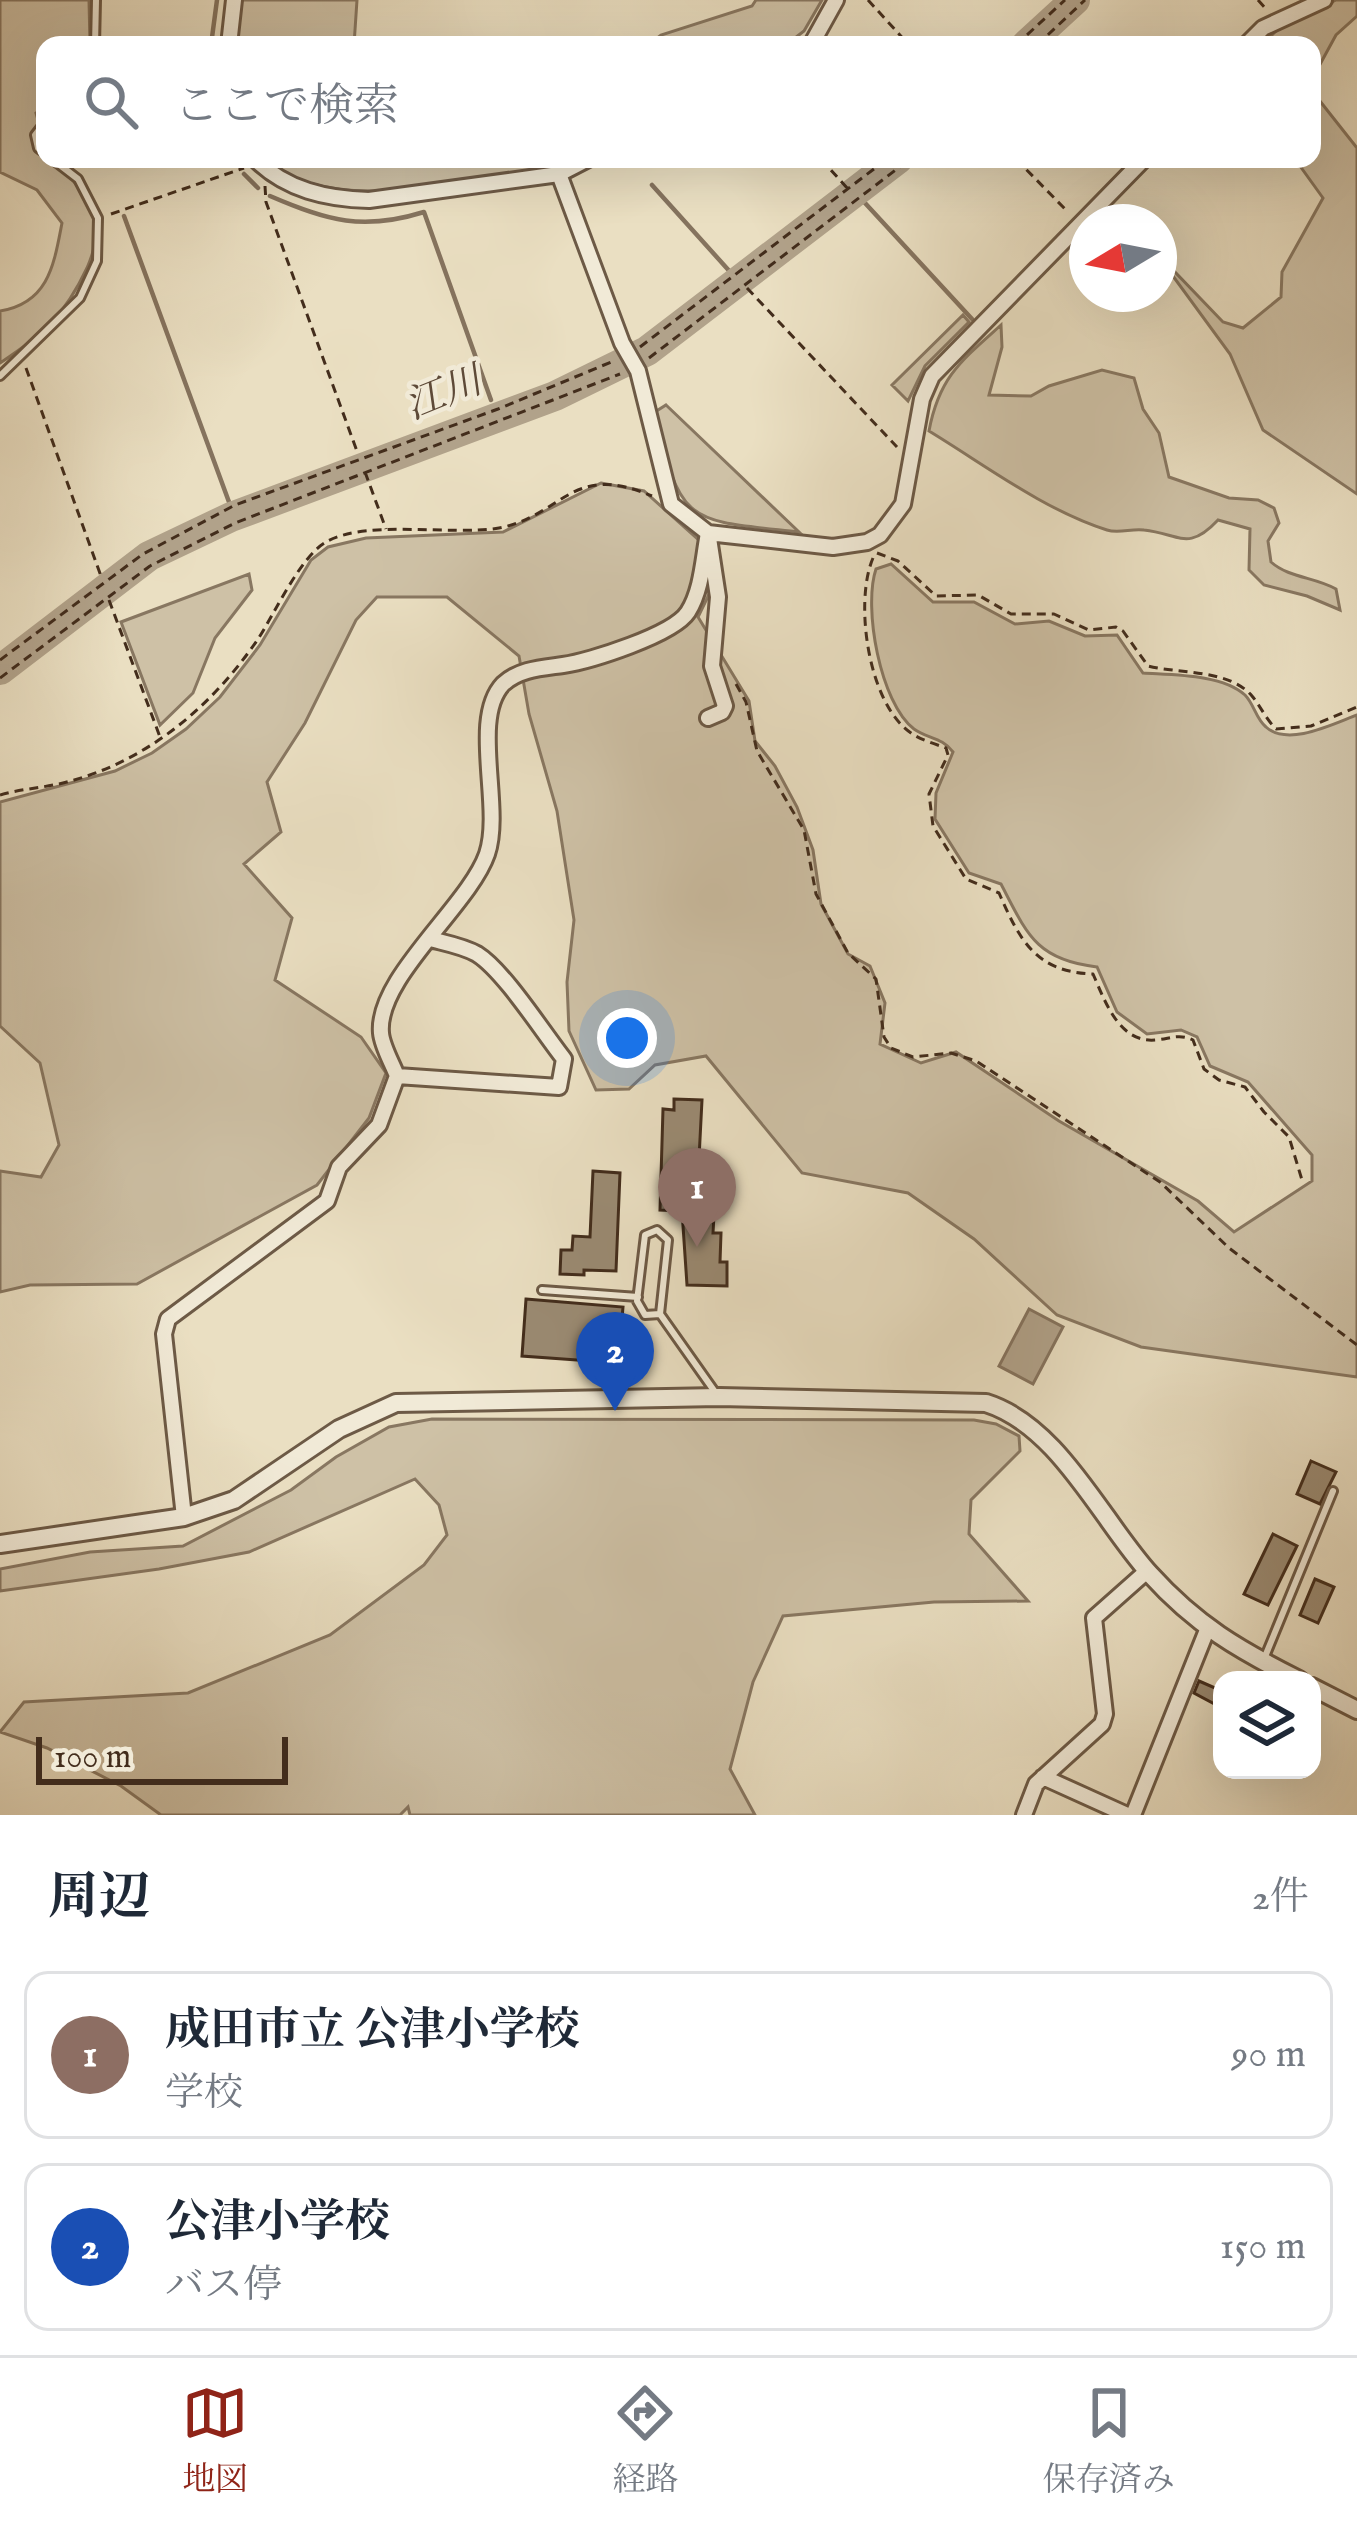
<!DOCTYPE html>
<html lang="ja">
<head>
<meta charset="utf-8">
<style>
  :root { --surface:#fff; --page:#f2f2f3; --text:#1f2937; --muted:#747a83; --line:#e0e1e3; --accent:#8f2418 }
  body { margin:0; font-family:"IM FELL English","Noto Serif JP",serif; background:var(--page); color:var(--text) }
  .controls { position:absolute; right:36px; bottom:36px; display:grid; overflow:hidden; border-radius:24px; box-shadow:0 12px 48px #0002 }
  .controls button { width:108px; height:108px; display:grid; place-items:center; padding:0; border:0; border-bottom:3px solid var(--line); background:var(--surface); color:var(--text); font:60px sans-serif }
  .compass { position:absolute; left:1069px; top:204px; width:108px; height:108px; border-radius:50%; background:var(--surface); box-shadow:0 12px 48px #0002; rotate:260deg }
  .scale { position:absolute; left:36px; bottom:30px; width:252px; box-sizing:border-box; padding-left:12px; border:6px solid #432d1c; border-top:0; font-size:33px; line-height:42px; white-space:nowrap; color:#432d1c; -webkit-text-stroke:9px #f1ead7; paint-order:stroke }
  .you { position:absolute; left:627px; top:1038px; width:42px; height:42px; margin:-30px; border:9px solid #fff; border-radius:50%; background:#1a73e8; box-shadow:0 0 0 18px #1a73e833 }
  .badge { display:grid; place-items:center; width:78px; height:78px; border-radius:50%; background:var(--accent); color:#fff; font-size:39px; font-weight:700 }
  .pin { position:absolute; translate:-50% -99px; filter:drop-shadow(0 3px 6px #0008) }
  .pin::after { content:''; position:absolute; top:63px; width:42px; height:36px; background:inherit; clip-path:polygon(0 0,100% 0,50% 100%) }
  .list { margin:0; padding:0; list-style:none }
  h2 { display:flex; justify-content:space-between; align-items:center; height:156px; margin:0; padding:0 48px; font-size:51px }
  h2 small { font-size:39px; font-weight:400; color:var(--muted) }
  .list li { display:grid; grid-template-columns:78px 1fr auto; gap:36px; align-items:center; box-sizing:border-box; height:168px; margin:0 24px 24px; padding:0 24px; border:3px solid var(--line); border-radius:24px }
  .list b { display:block; font-size:45px; white-space:nowrap }
  .list p { margin:0; font-size:39px; white-space:nowrap; color:var(--muted) }
  .list em { font-size:39px; font-style:normal; color:var(--muted) }
  .icon { flex:none; width:66px; height:66px; fill:none; stroke:currentColor; stroke-width:2; stroke-linecap:round; stroke-linejoin:round }
  .map { position:relative; flex:none; width:1357px; height:1815px; overflow:hidden }
  .search { position:absolute; background:var(--surface); box-shadow:0 12px 48px #0002; left:36px; right:36px; top:36px; height:132px; display:flex; align-items:center; gap:30px; box-sizing:border-box; padding:0 42px; border-radius:24px; color:var(--muted); font-size:45px }
  .sheet { height:540px; background:var(--surface) }
  nav { display:flex; justify-content:space-around; align-items:center; box-sizing:border-box; height:168px; border-top:3px solid var(--line); background:var(--surface); font-size:33px; color:var(--muted) }
  nav a { display:grid; justify-items:center; gap:6px }
  nav .on { color:var(--accent) }
  .map>svg:first-child { display:block }
</style>
</head>
<body>
<div class="map">
<svg width="1357" height="1815" viewBox="0 0 1357 1815">
  <rect width="100%" height="100%" fill="#eadfc2"/>
  <filter id="stains"><feTurbulence type="fractalNoise" baseFrequency=".00167" numOctaves="4"/><feColorMatrix values="0 0 0 0 .2 0 0 0 0 .09 0 0 0 0 .02 0 0 0 .5 -.17"/></filter>
  <radialGradient id="worn" r=".72"><stop offset=".6" stop-color="#630" stop-opacity="0"/><stop offset="1" stop-color="#630" stop-opacity=".3"/></radialGradient>
  <path fill="#cec1a6" stroke="#887761" stroke-width="3" d="M 0,0 L 89,0 L 90,45 L 45,45 L 45,106 L 36,113 L 45,144 L 45,159 L 55,159 C 71,177 89,198 95,222 C 99,237 93,254 87,268 C 65,315 43,335 0,363 L 0,311 C 49,303 54,264 62,223 L 37,190 L 0,172 Z
    M 241,0 L 357,0 L 354,45 L 236,45 Z
    M 756,0 L 822,0 L 804,31 L 786,45 L 648,45 L 661,35 L 752,6 Z
    M 1336,0 L 1357,0 L 1357,16 L 1336,35 L 1312,79 L 1312,45 L 1262,45 L 1279,28 Z
    M 1312,91 L 1357,148 L 1357,494 L 1263,430 L 1230,354 L 1167,268 L 1172,269 L 1223,322 L 1243,328 L 1281,297 L 1282,272 L 1323,198 L 1295,159 L 1312,159 Z
    M 266,159 L 564,159 L 548,167 C 468,178 331,219 266,159 Z
    M 963,315 L 969,322 L 925,366 L 908,401 L 892,385 Z
    M 1001,325 L 1002,347 L 989,395 L 1031,396 L 1049,386 L 1102,370 L 1134,378 L 1143,409 L 1159,433 L 1169,477 L 1229,498 L 1258,500 L 1274,508 L 1279,523 L 1268,541 L 1271,562 C 1289,578 1315,577 1336,589 L 1340,610 L 1307,596 L 1264,585 L 1249,570 L 1250,529 L 1218,520 C 1188,552 1180,534 1144,530 C 1132,528 1119,534 1107,530 C 1044,510 985,465 929,431 C 939,377 962,360 1001,325 Z
    M 666,405 L 799,532 C 689,520 680,527 655,412 Z
    M 601,483 L 644,491 L 711,551 L 716,580 L 698,617 L 749,701 L 755,741 L 775,766 L 797,807 L 813,850 L 821,904 L 848,954 L 870,966 L 885,1003 L 880,1044 L 921,1063 L 956,1052 L 1059,1121 L 1198,1201 L 1234,1232 L 1312,1181 L 1312,1155 L 1248,1082 L 1210,1066 L 1197,1037 L 1181,1030 L 1147,1034 L 1117,1012 L 1097,967 C 1036,960 1027,934 1001,884 L 969,873 L 935,819 L 936,793 L 953,752 C 942,737 928,739 914,729 C 880,703 863,607 876,569 L 891,564 L 933,602 L 974,602 L 1015,624 L 1049,621 L 1085,636 L 1117,635 L 1143,673 C 1172,675 1222,674 1245,695 C 1254,704 1256,719 1266,727 C 1288,747 1333,724 1357,715 L 1357,1377 L 1141,1347 L 1057,1315 L 974,1239 L 908,1193 L 802,1173 L 706,1056 L 655,1065 L 629,1089 L 596,1090 L 569,1031 L 567,982 L 574,920 L 557,811 L 529,714 L 519,656 L 447,597 L 377,597 L 356,620 L 305,723 L 267,782 L 281,832 L 244,864 L 292,918 L 275,980 L 361,1037 L 386,1073 L 369,1118 L 317,1185 L 137,1284 L 30,1285 L 0,1292 L 0,1171 L 41,1177 L 59,1145 L 40,1063 L 0,1026 L 0,802 L 115,771 L 152,753 L 186,729 L 220,697 L 260,645 L 311,560 L 328,547 L 366,538 L 503,532 Z
    M 249,574 L 252,590 L 215,638 L 193,693 L 160,725 L 121,622 Z
    M 432,1419 L 974,1420 L 996,1424 L 1019,1436 L 1020,1451 L 971,1500 L 969,1534 L 1028,1601 L 934,1602 L 783,1616 L 753,1682 L 730,1769 L 755,1815 L 410,1815 L 408,1807 L 400,1815 L 161,1815 L 121,1786 L 47,1748 L 0,1732 L 24,1702 L 188,1693 L 330,1635 L 424,1565 L 447,1535 L 439,1505 L 415,1479 L 249,1552 L 159,1569 L 0,1591 L 0,1569 L 90,1552 L 183,1546 L 291,1490 L 336,1457 L 389,1427 Z"/>
  <path fill="#b1a28a" stroke="#85735e" stroke-width="3" d="M 1029,1309 L 1063,1327 L 1033,1384 L 999,1366 Z"/>
  <g fill="none" stroke-linecap="round" stroke-linejoin="round">
    <path stroke="#85735e" stroke-width="4.5" d="M 211,45 L 217,0
      M 233,159 L 236,165
      M 244,174 L 258,188
      M 652,185 L 732,274
      M 857,194 L 859,196
      M 270,196 C 328,221 363,231 424,212 L 491,400
      M 865,203 L 972,319
      M 124,216 L 229,502
      M 737,281 L 739,282
      M 496,414 L 497,417
      M 233,513 L 234,516"/>
    <path stroke="#b1a28a" stroke-width="30" d="M 1026,45 L 1075,0
      M 0,670 L 149,556 L 231,517 L 555,396 L 647,351 L 898,159"/>
  </g>
  <path fill="#9a8a72" stroke="#432d1c" stroke-width="3" d="M 674,1099 L 702,1100 L 698,1178 L 716,1179 L 713,1233 L 721,1233 L 720,1262 L 727,1262 L 727,1286 L 687,1285 L 682,1211 L 660,1210 L 663,1109 L 674,1110 Z
    M 593,1171 L 620,1173 L 616,1271 L 584,1270 L 584,1275 L 560,1274 L 561,1250 L 572,1250 L 573,1236 L 590,1237 Z
    M 526,1299 L 623,1307 L 618,1363 L 522,1356 Z
    M 1311,1461 L 1336,1472 L 1320,1504 L 1297,1494 Z
    M 1273,1534 L 1297,1546 L 1268,1605 L 1244,1594 Z
    M 1315,1579 L 1334,1587 L 1318,1623 L 1300,1615 Z
    M 1199,1681 L 1222,1691 L 1222,1708 L 1194,1693 Z"/>
  <g fill="none" stroke-linecap="round" stroke-linejoin="round">
    <defs>
      <path id="service" d="M 95,45 L 96,0
        M 45,122 L 35,135 L 38,148 L 45,153
        M 0,376 L 80,298 L 97,261 L 98,218 L 78,179 L 52,159
        M 542,1290 L 638,1297
        M 660,1314 L 645,1315 L 637,1301 L 645,1235 L 657,1230 L 668,1240 L 660,1314 L 715,1392
        M 1264,1659 L 1333,1491"/>
      <path id="minor" d="M 229,45 L 234,0
        M 811,45 L 836,0
        M 1246,45 L 1263,28 L 1324,0
        M 255,159 C 286,190 327,199 369,200 L 559,174 L 588,159
        M 559,174 L 622,343 L 638,371 L 671,504 L 708,533 L 833,547 L 867,542 L 880,535 L 903,504 L 922,399 L 932,376 L 1144,159
        M 708,718 L 722,712 L 725,706 L 712,666 L 718,597 L 709,538
        M 397,1076 L 559,1087 L 564,1059 C 542,1031 504,971 477,954 C 463,946 445,943 430,939
        M 184,1517 L 164,1334 L 168,1319 L 327,1201 L 339,1167 L 379,1125 L 397,1076 C 392,1063 382,1046 381,1033 C 376,978 469,906 487,854 C 503,807 470,719 503,684 C 519,669 542,668 563,665 C 590,661 673,635 688,612 C 702,590 703,559 708,533
        M 1043,1777 L 1127,1815
        M 1024,1815 L 1036,1784 L 1102,1724 L 1105,1714 L 1094,1618 L 1147,1571
        M 1133,1815 L 1207,1630"/>
      <path id="tertiary" d="M 0,1544 L 184,1517 L 234,1500 L 339,1429 L 396,1403 L 719,1397 L 986,1403 C 1059,1426 1101,1520 1150,1574 C 1196,1625 1239,1650 1299,1680
        M 1312,1687 L 1357,1710"/>
    </defs>
    <use href="#service" stroke="#6d5a46" stroke-width="12"/>
    <use href="#minor" stroke="#6d5a46" stroke-width="20"/>
    <use href="#tertiary" stroke="#6d5a46" stroke-width="22"/>
    <path stroke="#432d1c" stroke-width="3" stroke-dasharray="9 6" stroke-linecap="butt" d="M 868,0 L 909,45
      M 1258,0 L 1267,10
      M 1016,45 L 1065,0
      M 1037,45 L 1085,0
      M 821,159 L 848,189
      M 1016,159 L 1068,212
      M 265,186 L 266,202 L 358,454
      M 111,214 L 244,168
      M 747,288 L 897,447
      M 640,347 L 887,159
      M 649,358 L 910,159
      M 26,368 L 102,579
      M 365,472 L 386,529
      M 877,553 L 898,561 L 936,596 L 978,595 L 1011,614 L 1054,614 L 1089,630 L 1116,627 L 1123,631 L 1148,666 C 1179,674 1229,669 1252,696 C 1261,707 1266,719 1276,729 L 1311,726 L 1357,707
      M 873,558 C 854,602 868,704 911,733 C 921,740 935,744 946,748 L 948,755 L 929,794 L 933,826 L 966,879 L 999,893 C 1020,941 1036,972 1093,974 C 1105,1001 1119,1043 1155,1040 C 1170,1039 1179,1033 1193,1040 L 1204,1069 L 1219,1080 L 1245,1087 L 1264,1112 L 1289,1137 L 1302,1180
      M 109,600 L 160,737
      M 0,660 L 143,554 L 235,505 L 498,409 L 616,360
      M 0,678 L 150,566 L 235,523 L 620,374
      M 736,684 L 746,702 L 757,751 L 804,830 L 816,894 L 848,953 L 876,979 L 884,1037 L 891,1048 L 913,1057 L 951,1053 L 976,1061 L 1160,1182 L 1229,1248 L 1357,1345
      M 0,795 C 20,789 42,788 63,783 C 145,763 211,708 258,639 C 275,613 300,557 326,542 C 366,519 452,536 499,528 C 563,516 571,461 652,496"/>
    <use href="#service" stroke="#f1ead7" stroke-width="6"/>
    <use href="#minor" stroke="#f1ead7" stroke-width="14"/>
    <use href="#tertiary" stroke="#f1ead7" stroke-width="16"/>
  </g>
  <g text-anchor="middle" dominant-baseline="central" stroke-width="9" stroke-linejoin="round" paint-order="stroke">
    <g font-size="39" font-style="italic" fill="#5e4a38" stroke="#f1ead7">
      <text transform="translate(444 395) rotate(-22)">江川</text>
    </g>
  </g>
  <rect width="100%" height="100%" filter="url(#stains)"/>
  <rect width="100%" height="100%" fill="url(#worn)"/>
</svg>
<div class="controls">
<button><svg class="icon" aria-label="layers" viewBox="0 0 24 24"><path d="M12 4l9 5-9 5-9-5zM3 14l9 5 9-5"/></svg></button>
</div>
<svg class="compass" viewBox="-18 -18 36 36"><path d="M0-13l5 13h-10z" fill="#e53935"/><path d="M0 13l5-13h-10z" fill="#747a83"/></svg>
<div class="scale">100 m</div>
<div class="you"></div>
<div class="pin badge" style="left:697px;top:1247px;background:#8d6e63">1</div>
<div class="pin badge" style="left:615px;top:1411px;background:#1a4fb4">2</div>
<div class="search"><svg class="icon" aria-label="search" viewBox="0 0 24 24"><circle cx="10" cy="10" r="6"/><path d="M15 15l6 6"/></svg>ここで検索</div>
</div>
<section class="sheet">
<h2>周辺<small>2件</small></h2>
<ul class="list">
<li><span class="badge" style="background:#8d6e63">1</span><div><b>成田市立 公津小学校</b><p>学校</p></div><em>90 m</em></li>
<li><span class="badge" style="background:#1a4fb4">2</span><div><b>公津小学校</b><p>バス停</p></div><em>150 m</em></li>
</ul>
</section>
<nav>
<a class="on"><svg class="icon" aria-label="map" viewBox="0 0 24 24"><path d="M3 6l6-2 6 2 6-2v14l-6 2-6-2-6 2zM9 4v14M15 6v14"/></svg>地図</a>
<a><svg class="icon" aria-label="directions" viewBox="0 0 24 24"><path d="M12 3l9 9-9 9-9-9zM9 14v-3h6M13 9l2 2-2 2"/></svg>経路</a>
<a><svg class="icon" aria-label="saved" viewBox="0 0 24 24"><path d="M7 4h10v16l-5-4-5 4z"/></svg>保存済み</a>
</nav>
</body>
</html>
